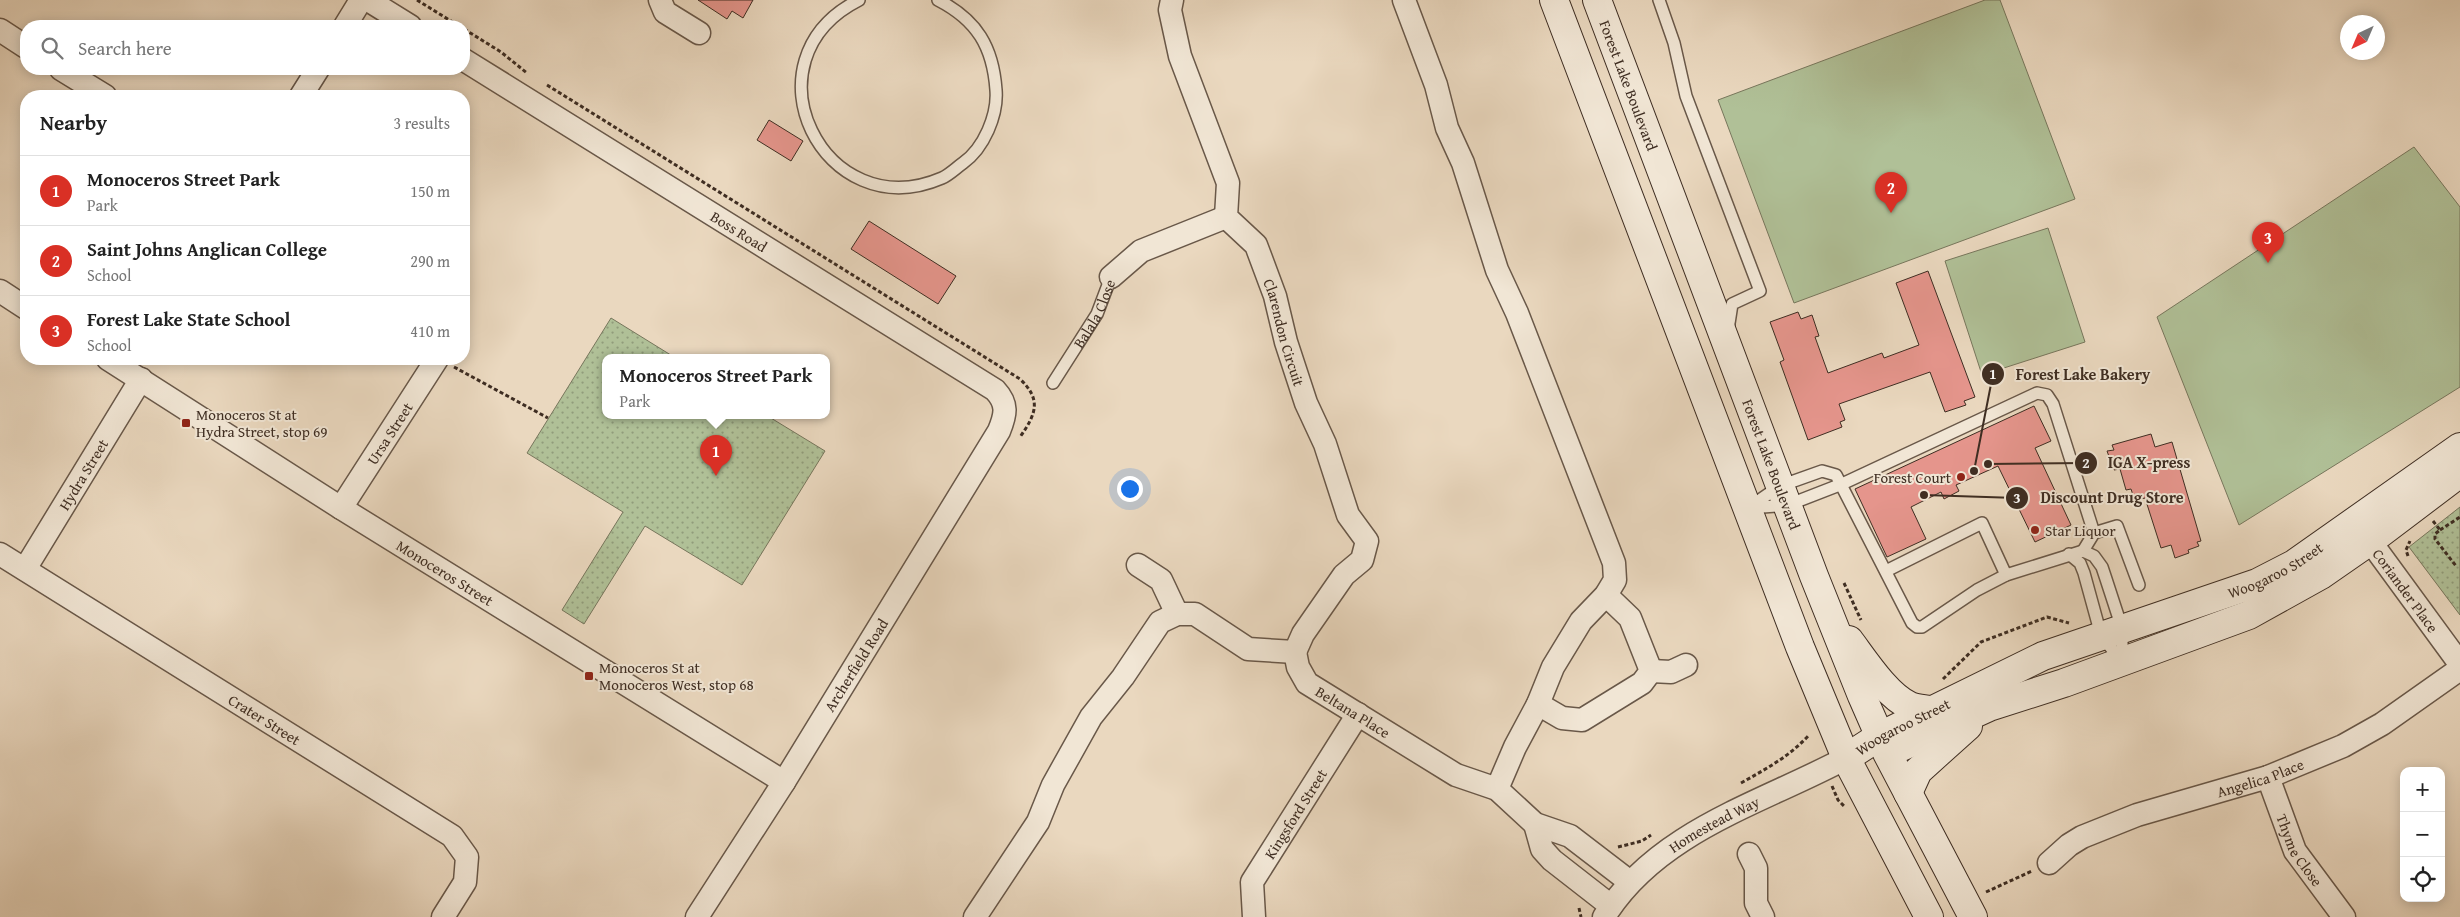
<!DOCTYPE html>
<html lang="en">
<head>
<meta charset="utf-8">
<style>
  :root { --surface:#fff; --page:#f6f6f6; --text:#222; --muted:#767676; --line:#e0e0e0; --accent:#d93025 }
  body { margin:0; font-family:"Gentium Book Plus",serif; background:var(--page); color:var(--text) }
  .controls { position:absolute; right:15px; bottom:15px; display:grid; overflow:hidden; border-radius:10px; box-shadow:0 2px 12px #0003 }
  .controls button { width:45px; height:45px; display:grid; place-items:center; padding:0; border:0; border-bottom:1px solid var(--line); background:var(--surface); color:var(--text); font:25px sans-serif }
  .compass { position:absolute; left:2340px; top:15px; width:45px; height:45px; border-radius:50%; background:var(--surface); box-shadow:0 2px 12px #0003; rotate:224deg }
  .you { position:absolute; left:1129px; top:488px; width:18px; height:18px; margin:-12px; border:4px solid #fff; border-radius:50%; background:#1a73e8; box-shadow:0 0 0 8px #1a73e833 }
  .badge { display:grid; place-items:center; width:32px; height:32px; border-radius:50%; background:var(--accent); color:#fff; font-size:16px; font-weight:700 }
  .pin { position:absolute; translate:-50% -41px; filter:drop-shadow(0 1px 2px #0008) }
  .pin::after { content:''; position:absolute; top:26px; width:18px; height:15px; background:inherit; clip-path:polygon(0 0,100% 0,50% 100%) }
  .popup { position:absolute; left:602px; top:354px; width:228px; height:65px; box-sizing:border-box; display:grid; place-content:center; border-radius:10px; background:var(--surface); filter:drop-shadow(0 1px 4px #0005); font-size:16px; white-space:nowrap; color:var(--muted) }
  .popup b { font-size:19px; color:var(--text) }
  .popup::after { content:''; position:absolute; left:50%; top:100%; margin-left:-10px; border:10px solid transparent; border-top-color:var(--surface) }
  .list { margin:0; padding:0; list-style:none }
  h2 { display:flex; justify-content:space-between; align-items:center; height:65px; margin:0; padding:0 20px; font-size:21px }
  h2 small { font-size:16px; font-weight:400; color:var(--muted) }
  .list li { display:grid; grid-template-columns:32px 1fr auto; gap:15px; align-items:center; box-sizing:border-box; height:70px; padding:0 20px; border-top:1px solid var(--line) }
  .list b { display:block; font-size:19px; white-space:nowrap }
  .list p { margin:0; font-size:16px; white-space:nowrap; color:var(--muted) }
  .list em { font-size:16px; font-style:normal; color:var(--muted) }
  .icon { flex:none; width:28px; height:28px; fill:none; stroke:currentColor; stroke-width:2; stroke-linecap:round; stroke-linejoin:round }
  .map { position:relative; flex:none; width:2460px; height:917px; overflow:hidden }
  .search { position:absolute; background:var(--surface); box-shadow:0 2px 12px #0003; left:20px; top:20px; width:450px; height:55px; display:flex; align-items:center; gap:12px; box-sizing:border-box; padding:0 18px; border-radius:20px; color:var(--muted); font-size:19px }
  .panel { position:absolute; background:var(--surface); box-shadow:0 2px 12px #0003; left:20px; top:90px; width:450px; height:275px; border-radius:20px }
  .map>svg:first-child { display:block }
</style>
</head>
<body>
<div class="map">
<svg width="2460" height="917" viewBox="0 0 2460 917">
  <defs>
    <pattern id="park-dots" width="8" height="8" patternUnits="userSpaceOnUse" patternTransform="scale(1.25)"><rect width="8" height="8" fill="#b0c097"/><path d="M2 2h.1M6 6h.1" fill="none" stroke="#919c7b" stroke-width="1.8" stroke-linecap="round"/></pattern>
  </defs>
  <rect width="100%" height="100%" fill="#ead8bf"/>
  <filter id="stains"><feTurbulence type="fractalNoise" baseFrequency=".004" numOctaves="4"/><feColorMatrix values="0 0 0 0 .2 0 0 0 0 .09 0 0 0 0 .02 0 0 0 .5 -.17"/></filter>
  <radialGradient id="worn" r=".72"><stop offset=".6" stop-color="#630" stop-opacity="0"/><stop offset="1" stop-color="#630" stop-opacity=".3"/></radialGradient>
  <path fill="#b0c097" stroke="#77765c" d="M 1985,0 L 2000,0 L 2075,199 L 1794,303 L 1718,100 Z
    M 2414,147 L 2460,207 L 2460,387 L 2239,525 L 2157,317 Z
    M 2048,228 L 2085,342 L 1982,375 L 1945,261 Z"/>
  <path fill="url(#park-dots)" stroke="#77765c" d="M 611,318 L 674,357 L 606,357 L 606,415 L 766,415 L 825,451 L 742,585 L 645,526 L 584,624 L 562,610 L 623,512 L 527,453 Z
    M 2460,507 L 2460,615 L 2409,547 Z"/>
  <path fill="#e5958c" stroke="#3e2d22" d="M 698,0 L 753,0 L 743,18 L 732,11 L 727,19 Z
    M 769,120 L 803,141 L 791,161 L 757,140 Z
    M 869,221 L 956,276 L 938,304 L 851,249 Z
    M 1928,271 L 1975,397 L 1964,401 L 1966,405 L 1945,412 L 1930,372 L 1839,404 L 1845,420 L 1840,422 L 1842,427 L 1808,440 L 1780,362 L 1784,360 L 1770,322 L 1798,312 L 1801,319 L 1812,315 L 1819,336 L 1815,337 L 1828,373 L 1882,353 L 1884,358 L 1919,345 L 1896,283 Z
    M 2034,406 L 2051,441 L 2035,448 L 2071,525 L 2035,542 L 1998,466 L 1956,485 L 1959,491 L 1944,499 L 1941,492 L 1911,507 L 1926,539 L 1887,557 L 1855,489 Z
    M 2151,434 L 2155,447 L 2172,442 L 2201,541 L 2197,542 L 2199,546 L 2188,550 L 2189,553 L 2175,558 L 2171,545 L 2161,548 L 2145,498 L 2140,499 L 2138,494 L 2133,495 L 2131,489 L 2126,490 L 2120,469 L 2114,470 L 2107,451 L 2114,450 L 2112,445 Z"/>
  <g fill="none" stroke-linecap="round" stroke-linejoin="round">
    <defs>
      <g id="service">
        <path d="M 859,0 C 740,60 824,229 942,178 C 949,175 956,168 963,163 C 984,148 998,115 996,90 C 993,47 977,20 938,0"/>
        <path d="M 1659,0 L 1674,43 L 1686,96 L 1760,291 L 1732,304 L 1728,330"/>
        <path id="s1" d="M 1053,383 L 1097,314 L 1111,277"/>
        <path d="M 1748,508 L 1780,486 L 1822,471 L 1836,475 L 1912,623 L 1917,627 L 1922,627 L 1977,590 L 2006,575 L 2083,551 L 2094,556 L 2102,567 L 2106,579 L 2122,628 L 2122,660"/>
        <path d="M 1749,508 L 1788,505 L 1842,484 L 2037,393 L 2047,395 L 2053,404 L 2094,533"/>
        <path d="M 2083,551 L 2094,533 L 2117,526 L 2139,585"/>
        <path d="M 2069,554 L 2080,563 L 2084,573 L 2101,635 L 2122,662"/>
        <path d="M 1886,571 L 1982,523 L 2006,575"/>
      </g>
      <g id="minor">
        <path d="M 368,0 L 410,26"/>
        <path d="M 660,0 L 665,12 L 699,33"/>
        <path id="s2" d="M 1172,0 L 1170,10 L 1180,56 L 1228,183 L 1226,217 L 1256,245 L 1275,296 L 1286,342 L 1306,403 L 1325,444 L 1348,515 L 1367,541 L 1362,560 L 1344,575 L 1303,634 L 1295,652"/>
        <path d="M 1404,0 L 1436,85 L 1447,128 L 1463,163 L 1497,270 L 1517,313 L 1614,563 L 1615,580 L 1606,595 L 1581,621 L 1553,667 L 1538,704 L 1515,747 L 1497,789"/>
        <path d="M 345,26 L 361,0"/>
        <path d="M 0,30 L 26,47"/>
        <path id="s3" d="M 464,60 L 995,390 C 1008,404 1006,414 999,431 L 784,782 L 697,917"/>
        <path d="M 61,69 L 105,96"/>
        <path d="M 301,96 L 318,69"/>
        <path d="M 1111,277 L 1141,251 L 1226,217"/>
        <path d="M 0,291 L 26,308"/>
        <path id="s4" d="M 108,359 L 341,508 L 784,782"/>
        <path id="s5" d="M 341,508 L 437,359"/>
        <path id="s6" d="M 2370,541 L 2460,664"/>
        <path id="s7" d="M 0,554 L 452,836 L 467,857 L 465,882 L 443,917"/>
        <path d="M 1138,565 L 1161,580 L 1177,614"/>
        <path id="s8" d="M 25,569 L 141,379"/>
        <path id="s9" d="M 1295,652 L 1298,667 L 1307,683 L 1456,775 L 1497,789 L 1535,824 L 1570,836 L 1630,882"/>
        <path d="M 1651,671 L 1671,672 L 1686,665"/>
        <path d="M 1538,704 L 1562,718 L 1582,720 L 1642,683 L 1651,671 L 1630,618 L 1606,595"/>
        <path id="s10" d="M 2268,777 L 2295,851 L 2344,917"/>
        <path d="M 1535,824 L 1542,849 L 1552,860 L 1611,906"/>
        <path d="M 1749,854 L 1756,868 L 1756,903 L 1763,917"/>
        <path id="s11" d="M 2049,863 L 2069,845 L 2082,837 L 2137,815 L 2268,777 L 2343,746 L 2382,724 L 2460,669"/>
        <path d="M 975,917 L 1038,822 L 1053,785 L 1091,717 L 1123,677 L 1160,622 L 1177,614 L 1195,614 L 1248,649 L 1295,652"/>
        <path id="s12" d="M 1254,917 L 1252,882 L 1358,714"/>
        <path id="s13" d="M 1604,917 C 1657,831 1762,803 1846,758"/>
      </g>
      <g id="secondary">
        <path d="M 1554,0 L 1800,647 L 1846,758 L 1929,917"/>
        <path id="s14" d="M 1597,0 L 1814,576 L 1862,696 L 1887,753 L 1973,917"/>
        <path d="M 1849,640 C 1864,660 1887,696 1910,706 C 1917,709 1926,709 1933,711"/>
        <path d="M 1899,748 L 1989,707 L 2064,683 L 2249,615 L 2321,575 L 2370,541 L 2460,473"/>
        <path id="s15" d="M 1846,758 L 1880,736 L 2043,656 L 2257,583 L 2294,564 L 2460,447"/>
        <path d="M 1908,793 L 1918,771 L 1968,726"/>
      </g>
    </defs>
    <use href="#service" stroke="#695849" stroke-width="14"/>
    <use href="#minor" stroke="#695849" stroke-width="25"/>
    <use href="#secondary" stroke="#3e2d22" stroke-width="30"/>
    <path stroke="#3e2d22" stroke-width="3" stroke-dasharray="4 2.5" stroke-linecap="butt" d="M 417,0 L 459,26
      M 464,29 L 501,52 L 527,73
      M 547,85 L 1020,379 C 1042,400 1036,414 1020,437
      M 454,367 L 548,418
      M 2433,521 L 2440,530 L 2435,534 L 2435,539 L 2456,566
      M 2440,530 L 2460,517
      M 2408,556 L 2406,550 L 2410,541
      M 1844,583 L 1861,620
      M 1943,679 L 1981,642 L 2047,617 L 2069,623
      M 1741,783 C 1766,769 1790,756 1809,735
      M 1832,786 L 1838,800 L 1844,806
      M 1618,847 L 1642,841 L 1651,835
      M 1986,892 L 2032,871
      M 1579,908 L 1581,917"/>
    <use href="#service" stroke="#f1e6d5" stroke-width="11"/>
    <use href="#minor" stroke="#f1e6d5" stroke-width="22"/>
    <use href="#secondary" stroke="#f1e6d5" stroke-width="28"/>
  </g>
  <g fill="#8f2418" stroke="#f1e6d5" stroke-width="2">
    <rect x="181" y="418" width="10" height="10" rx="2.5"/>
    <circle cx="1961" cy="477" r="5"/>
    <circle cx="2035" cy="530" r="5"/>
    <rect x="584" y="671" width="10" height="10" rx="2.5"/>
  </g>
  <g text-anchor="middle" dominant-baseline="central" stroke-width="4" stroke-linejoin="round" paint-order="stroke">
    <g font-size="15" fill="#3e2d22" stroke="#f1e6d5">
      <text stroke="none"><textPath href="#s14" startOffset="91">Forest Lake Boulevard</textPath></text>
      <text stroke="none"><textPath href="#s3" startOffset="324">Boss Road</textPath></text>
      <text stroke="none"><textPath href="#s1" startOffset="81">Balala Close</textPath></text>
      <text stroke="none"><textPath href="#s2" startOffset="360">Clarendon Circuit</textPath></text>
      <text stroke="none"><textPath href="#s5" startOffset="89">Ursa Street</textPath></text>
      <text stroke="none"><textPath href="#s14" startOffset="496">Forest Lake Boulevard</textPath></text>
      <text stroke="none"><textPath href="#s8" startOffset="111">Hydra Street</textPath></text>
      <text stroke="none"><textPath href="#s15" startOffset="470">Woogaroo Street</textPath></text>
      <text stroke="none"><textPath href="#s4" startOffset="399">Monoceros Street</textPath></text>
      <text stroke="none"><textPath href="#s6" startOffset="61">Coriander Place</textPath></text>
      <text transform="translate(856 665) rotate(-58)">Archerfield Road</text>
      <text stroke="none"><textPath href="#s9" startOffset="88">Beltana Place</textPath></text>
      <text stroke="none"><textPath href="#s7" startOffset="312">Crater Street</textPath></text>
      <text stroke="none"><textPath href="#s15" startOffset="65">Woogaroo Street</textPath></text>
      <text stroke="none"><textPath href="#s11" startOffset="230">Angelica Place</textPath></text>
      <text stroke="none"><textPath href="#s12" startOffset="116">Kingsford Street</textPath></text>
      <text stroke="none"><textPath href="#s13" startOffset="146">Homestead Way</textPath></text>
      <text stroke="none"><textPath href="#s10" startOffset="80">Thyme Close</textPath></text>
    </g>
    <g font-size="15" fill="#3e2d22" stroke="#f1e6d5" text-anchor="start">
      <text x="196" y="414">Monoceros St at<tspan x="196" dy="17">Hydra Street, stop 69</tspan></text>
      <text x="1951" y="477" text-anchor="end">Forest Court</text>
      <text x="2045" y="530">Star Liquor</text>
      <text x="599" y="667">Monoceros St at<tspan x="599" dy="17">Monoceros West, stop 68</tspan></text>
    </g>
  </g>
  <path fill="none" stroke="#3e2d22" stroke-width="2" d="M1974 471L1993 374M1988 464L2086 463M1924 495L2017 498"/>
  <g fill="#3e2d22" stroke="#f1e6d5" stroke-width="2">
    <circle cx="1974" cy="471" r="5"/>
    <circle cx="1988" cy="464" r="5"/>
    <circle cx="1924" cy="495" r="5"/>
    <circle cx="1993" cy="374" r="12"/>
    <circle cx="2086" cy="463" r="12"/>
    <circle cx="2017" cy="498" r="12"/>
  </g>
  <g font-size="15" text-anchor="middle" font-weight="bold" fill="#fff">
    <text x="1993" y="379">1</text>
    <text x="2086" y="468">2</text>
    <text x="2017" y="503">3</text>
  </g>
  <g font-size="16" text-anchor="middle" font-weight="bold" fill="#3e2d22" stroke="#f1e6d5" stroke-width="4" stroke-linejoin="round" paint-order="stroke">
    <text x="2083" y="380">Forest Lake Bakery</text>
    <text x="2149" y="468">IGA X-press</text>
    <text x="2112" y="503">Discount Drug Store</text>
  </g>
  <rect width="100%" height="100%" filter="url(#stains)"/>
  <rect width="100%" height="100%" fill="url(#worn)"/>
</svg>
<div class="controls">
<button>+</button>
<button>−</button>
<button><svg class="icon" aria-label="locate" viewBox="0 0 24 24"><circle cx="12" cy="12" r="6"/><path d="M12 2v4M12 18v4M2 12h4M18 12h4"/></svg></button>
</div>
<svg class="compass" viewBox="-18 -18 36 36"><path d="M0-13l5 13h-10z" fill="#e53935"/><path d="M0 13l5-13h-10z" fill="#767676"/></svg>
<div class="you"></div>
<div class="pin badge" style="left:716px;top:476px">1</div>
<div class="popup"><b>Monoceros Street Park</b>Park</div>
<div class="pin badge" style="left:1891px;top:213px">2</div>
<div class="pin badge" style="left:2268px;top:263px">3</div>
<div class="search"><svg class="icon" aria-label="search" viewBox="0 0 24 24"><circle cx="10" cy="10" r="6"/><path d="M15 15l6 6"/></svg>Search here</div>
<section class="panel">
<h2>Nearby<small>3 results</small></h2>
<ul class="list">
<li><span class="badge">1</span><div><b>Monoceros Street Park</b><p>Park</p></div><em>150 m</em></li>
<li><span class="badge">2</span><div><b>Saint Johns Anglican College</b><p>School</p></div><em>290 m</em></li>
<li><span class="badge">3</span><div><b>Forest Lake State School</b><p>School</p></div><em>410 m</em></li>
</ul>
</section>
</div>
</body>
</html>
